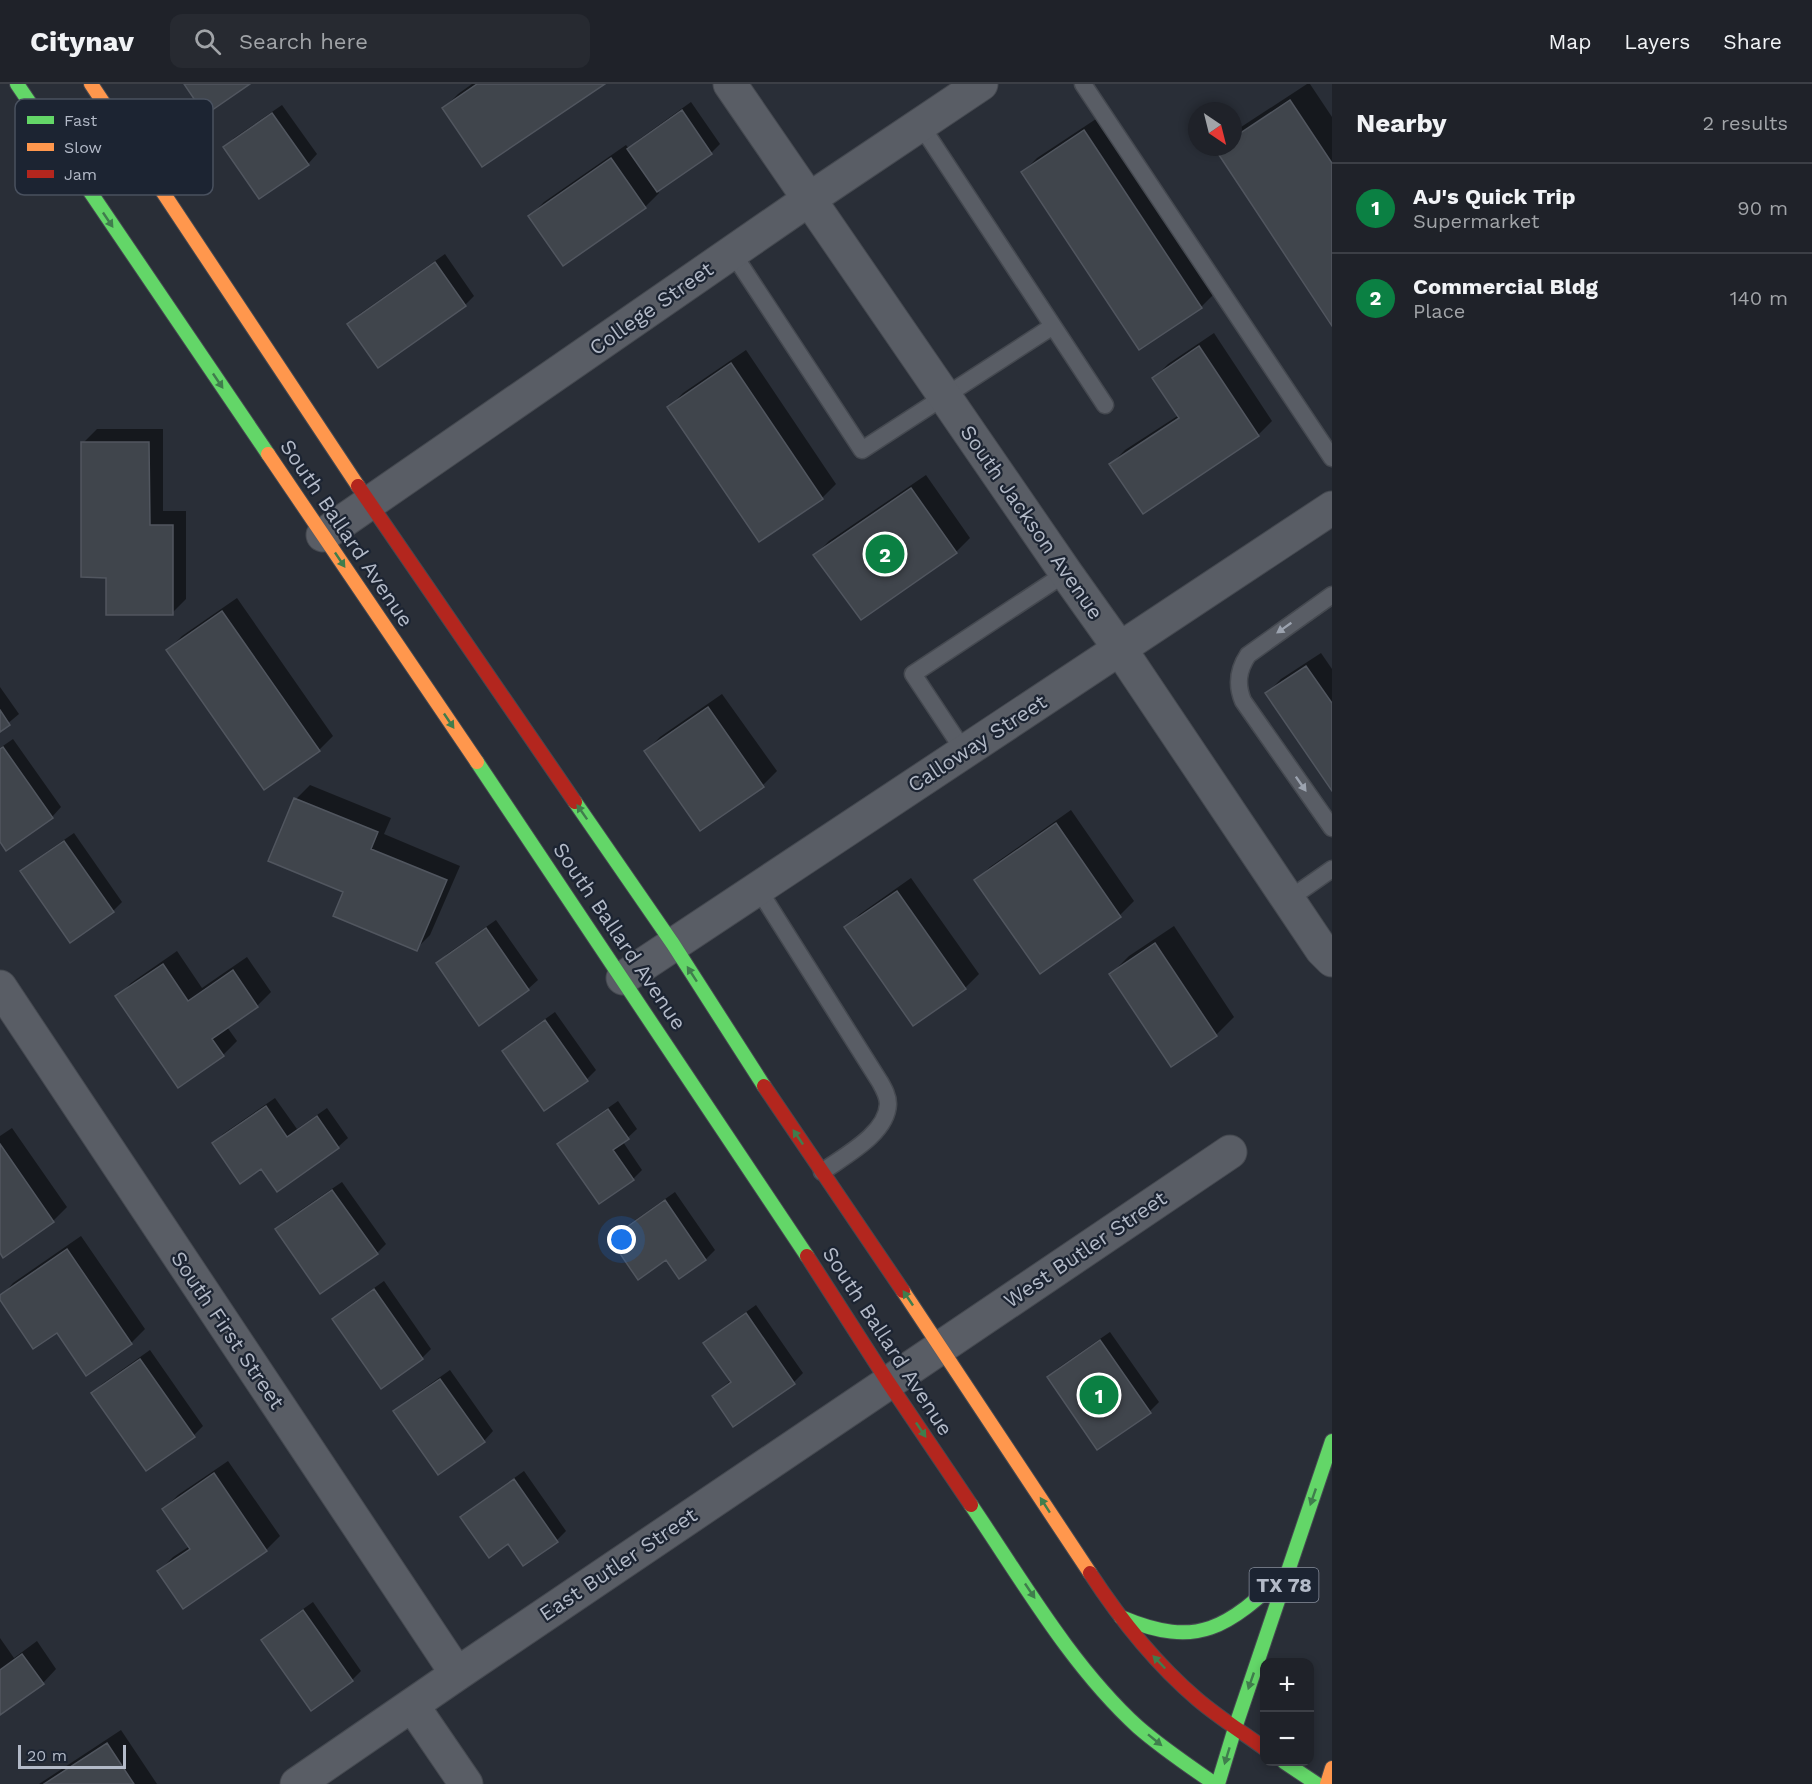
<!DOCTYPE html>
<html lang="en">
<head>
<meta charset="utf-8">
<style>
  :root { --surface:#1f2229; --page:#272a31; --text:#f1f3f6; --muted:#a1a4a8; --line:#3c3f46; --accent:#0b8043 }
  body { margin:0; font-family:"Work Sans",sans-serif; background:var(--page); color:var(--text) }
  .controls { position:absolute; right:18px; bottom:18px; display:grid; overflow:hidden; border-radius:12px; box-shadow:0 3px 9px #0003 }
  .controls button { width:54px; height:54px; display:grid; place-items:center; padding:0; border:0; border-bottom:2px solid var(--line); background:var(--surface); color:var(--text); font:30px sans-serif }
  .compass { position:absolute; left:1188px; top:18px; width:54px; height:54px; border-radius:50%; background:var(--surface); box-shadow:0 3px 9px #0003; rotate:145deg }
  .scale { position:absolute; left:18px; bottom:15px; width:108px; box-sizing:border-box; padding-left:6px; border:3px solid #b3bac8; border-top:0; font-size:16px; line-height:21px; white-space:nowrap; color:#b3bac8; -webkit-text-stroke:4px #1c2432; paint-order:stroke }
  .you { position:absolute; left:622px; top:1156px; width:21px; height:21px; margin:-15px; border:4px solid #fff; border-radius:50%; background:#1a73e8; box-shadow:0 0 0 9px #1a73e833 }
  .badge { display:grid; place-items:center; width:39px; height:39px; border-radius:50%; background:var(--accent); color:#fff; font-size:20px; font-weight:700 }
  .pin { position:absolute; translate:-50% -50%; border:3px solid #fff; box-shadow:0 2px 6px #0006 }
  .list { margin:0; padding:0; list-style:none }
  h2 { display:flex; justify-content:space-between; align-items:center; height:78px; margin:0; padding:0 24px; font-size:26px }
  h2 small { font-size:20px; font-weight:400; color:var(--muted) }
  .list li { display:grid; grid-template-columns:39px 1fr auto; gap:18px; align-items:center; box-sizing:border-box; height:90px; padding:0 24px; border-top:2px solid var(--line) }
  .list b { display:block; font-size:22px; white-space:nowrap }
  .list p { margin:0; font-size:20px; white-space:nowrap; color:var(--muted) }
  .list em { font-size:20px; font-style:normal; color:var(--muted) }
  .icon { flex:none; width:33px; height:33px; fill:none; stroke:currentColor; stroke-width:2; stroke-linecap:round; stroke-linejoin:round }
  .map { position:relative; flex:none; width:1332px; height:1700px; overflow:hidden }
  header { display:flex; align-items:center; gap:36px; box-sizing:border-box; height:84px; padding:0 30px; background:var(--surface); border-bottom:2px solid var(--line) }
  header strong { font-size:28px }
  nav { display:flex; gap:33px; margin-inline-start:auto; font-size:21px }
  .search { width:420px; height:54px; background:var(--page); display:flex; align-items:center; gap:15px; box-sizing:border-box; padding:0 21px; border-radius:12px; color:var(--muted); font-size:22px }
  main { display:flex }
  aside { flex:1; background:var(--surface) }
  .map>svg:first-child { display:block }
</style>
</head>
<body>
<header>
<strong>Citynav</strong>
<div class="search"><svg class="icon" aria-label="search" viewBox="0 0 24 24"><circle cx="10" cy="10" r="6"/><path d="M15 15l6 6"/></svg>Search here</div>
<nav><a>Map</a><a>Layers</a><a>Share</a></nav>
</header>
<main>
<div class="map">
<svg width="1332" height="1700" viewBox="0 0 1332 1700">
  <rect width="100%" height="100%" fill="#292e37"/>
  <path fill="#0007" d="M 472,0 L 602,0 L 444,24 L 458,10 Z
    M 1307,0 L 1310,0 L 1332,33 L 1332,239 L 1220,63 L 1233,63 L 1233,50 L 1235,47 Z
    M 691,18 L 720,60 L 711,69 L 657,106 L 659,109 L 645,123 L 563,180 L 530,132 L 544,118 L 626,61 L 629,65 L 638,56 Z
    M 282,21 L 317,70 L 308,80 L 225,64 L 234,54 Z
    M 1099,33 L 1215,209 L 1201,223 L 1139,264 L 1023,88 L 1037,74 Z
    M 445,170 L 474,212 L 465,221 L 349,240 L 358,231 Z
    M 1214,249 L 1272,337 L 1258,351 L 1111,380 L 1125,366 L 1179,331 L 1154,294 L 1168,280 Z
    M 746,266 L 836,400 L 822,414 L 760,456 L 669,323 L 683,309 Z
    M 97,345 L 163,345 L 163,427 L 186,427 L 186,515 L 172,529 L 83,359 Z
    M 926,391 L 970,454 L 956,468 L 815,471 L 829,457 Z
    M 237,514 L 333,652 L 319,666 L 168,566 L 182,552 Z
    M 1321,569 L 1332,585 L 1332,705 L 1267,609 L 1281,595 Z
    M 0,603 L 19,630 L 0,646 Z
    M 722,610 L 777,687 L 763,701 L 646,667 L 660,653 Z
    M 13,655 L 61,723 L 52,733 L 0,756 L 0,664 Z
    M 310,701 L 391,734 L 384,750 L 460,782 L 430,851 L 416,865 L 345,807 L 296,715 Z
    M 1071,726 L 1134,817 L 1120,831 L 1040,888 L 976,796 L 990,783 Z
    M 74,749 L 122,818 L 113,827 L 22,788 L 32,778 Z
    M 911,794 L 979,890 L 965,904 L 846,843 L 860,830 Z
    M 496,836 L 538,896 L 528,905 L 479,939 L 437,880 L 447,870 Z
    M 1174,842 L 1234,933 L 1216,951 L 1111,890 L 1129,872 Z
    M 177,867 L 202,904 L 247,873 L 271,908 L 257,922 L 227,943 L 237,957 L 223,971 L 117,913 L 131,899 Z
    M 555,928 L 596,986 L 587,995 L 504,967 L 513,958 Z
    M 275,1014 L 297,1045 L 327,1024 L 348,1054 L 338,1063 L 214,1060 L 223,1050 Z
    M 618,1017 L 637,1045 L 623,1058 L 642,1086 L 633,1095 L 559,1061 L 569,1051 Z
    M 12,1044 L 67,1123 L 53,1137 L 4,1172 L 0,1167 L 0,1052 Z
    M 342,1098 L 386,1160 L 377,1169 L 277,1146 L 286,1136 Z
    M 675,1108 L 715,1166 L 706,1175 L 680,1193 L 667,1174 L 612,1155 L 621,1146 Z
    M 81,1152 L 145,1245 L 131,1259 L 57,1247 L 0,1214 L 13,1199 Z
    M 384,1197 L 431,1265 L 422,1274 L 334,1235 L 343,1226 Z
    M 756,1221 L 803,1289 L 794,1298 L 713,1312 L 731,1296 L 705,1259 L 715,1250 Z
    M 1110,1248 L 1159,1318 L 1150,1327 L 1048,1293 L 1058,1284 Z
    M 150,1266 L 203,1342 L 194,1351 L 93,1309 L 102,1300 Z
    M 450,1286 L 493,1347 L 484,1357 L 395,1328 L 405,1318 Z
    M 228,1377 L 280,1452 L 266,1466 L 183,1523 L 159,1487 L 173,1473 L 190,1462 L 164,1425 L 178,1411 Z
    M 524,1387 L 566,1447 L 557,1456 L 462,1433 L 472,1424 Z
    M 313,1518 L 361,1587 L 352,1596 L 263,1556 L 272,1547 Z
    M 0,1554 L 14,1574 L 37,1557 L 56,1585 L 43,1599 L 0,1629 Z
    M 121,1646 L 157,1700 L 39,1700 Z"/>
  <path fill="#40454c" stroke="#51565f" stroke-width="1.5" d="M 184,0 L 250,0 L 205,31 Z
    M 477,0 L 605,0 L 482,83 L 442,24 Z
    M 1290,16 L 1332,79 L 1332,242 L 1215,65 L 1219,63 L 1233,63 L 1233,54 Z
    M 682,26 L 712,70 L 657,108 L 627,65 Z
    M 272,29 L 309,81 L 259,115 L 223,63 Z
    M 1084,46 L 1202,224 L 1139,266 L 1021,88 Z
    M 611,74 L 646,124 L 563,182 L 528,132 Z
    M 435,178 L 466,222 L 378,284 L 347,240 Z
    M 1199,262 L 1259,352 L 1143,430 L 1109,380 L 1179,334 L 1152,294 Z
    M 731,279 L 823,415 L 759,458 L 667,323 Z
    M 81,358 L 149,358 L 150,441 L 173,441 L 173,531 L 106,531 L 106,494 L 81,493 Z
    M 911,404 L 957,469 L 861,536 L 813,471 Z
    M 222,527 L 320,667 L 264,706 L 166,566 Z
    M 1306,582 L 1332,619 L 1332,707 L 1265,609 Z
    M 708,623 L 764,703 L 700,747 L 644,667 Z
    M 0,626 L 10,641 L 0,648 Z
    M 3,663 L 53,734 L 6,767 L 0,758 L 0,665 Z
    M 294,714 L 378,748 L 371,765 L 447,796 L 417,867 L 333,832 L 343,808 L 268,777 Z
    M 1056,739 L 1121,833 L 1040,890 L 974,796 Z
    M 64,757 L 114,828 L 70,859 L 20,787 Z
    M 897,807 L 966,905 L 913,942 L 844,843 Z
    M 486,844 L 529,906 L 479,942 L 436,879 Z
    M 1155,859 L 1217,952 L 1171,983 L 1109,890 Z
    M 163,880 L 188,917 L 233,886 L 258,923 L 212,955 L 224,972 L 178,1004 L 115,912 Z
    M 545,936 L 588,997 L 544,1027 L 502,967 Z
    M 266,1022 L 287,1053 L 317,1032 L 339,1064 L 277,1108 L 261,1085 L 240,1100 L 212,1059 Z
    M 608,1025 L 629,1055 L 613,1066 L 634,1096 L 599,1120 L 557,1060 Z
    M 0,1060 L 54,1138 L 3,1174 L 0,1169 Z
    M 332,1106 L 378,1170 L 320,1210 L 275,1145 Z
    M 665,1116 L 706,1176 L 679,1195 L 666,1176 L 638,1196 L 610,1155 Z
    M 67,1165 L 132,1260 L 86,1292 L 57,1249 L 33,1265 L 0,1216 L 0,1211 Z
    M 374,1205 L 423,1275 L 381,1305 L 332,1235 Z
    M 746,1229 L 795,1300 L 733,1343 L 712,1312 L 731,1298 L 703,1259 Z
    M 1100,1256 L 1151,1329 L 1097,1366 L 1047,1293 Z
    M 140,1275 L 195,1353 L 146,1387 L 91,1309 Z
    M 440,1295 L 485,1358 L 438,1391 L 393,1327 Z
    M 214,1389 L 267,1467 L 183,1525 L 157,1487 L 190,1465 L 162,1425 Z
    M 514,1395 L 558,1458 L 523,1482 L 508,1460 L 489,1474 L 460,1433 Z
    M 303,1526 L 353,1597 L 311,1627 L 261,1556 Z
    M 22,1570 L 44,1600 L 0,1631 L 0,1586 Z
    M 107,1659 L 134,1700 L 44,1700 Z"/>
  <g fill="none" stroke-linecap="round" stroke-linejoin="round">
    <defs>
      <path id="lane" d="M 1083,0 L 1332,374
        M 920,40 L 1105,321
        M 732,168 L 862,366 L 1053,242
        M 1332,511 L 1248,571 C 1238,586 1236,600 1243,617 L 1332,744
        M 964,667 L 913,590 L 1066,489
        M 757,803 L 880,998 C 884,1005 888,1012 888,1020 C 887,1050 844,1072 822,1088
        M 1289,815 L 1332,785"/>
      <path id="street" d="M 730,0 L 1066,489 L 1120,565 L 1322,866 L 1332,876
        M 323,451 L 808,116 L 981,0
        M 623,894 L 1332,424
        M 0,903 L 457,1590
        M 412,1621 L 466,1700
        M 297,1700 L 457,1590 L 1230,1068"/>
      <path id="fast" d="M 17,0 L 268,370
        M 477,678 L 807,1172
        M 575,718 L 673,860 L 764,1002
        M 971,1421 C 1022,1496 1071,1582 1138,1643 C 1162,1664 1189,1682 1215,1700
        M 1121,1533 C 1199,1566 1227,1543 1285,1490
        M 1284,1678 L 1317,1700
        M 1218,1700 L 1235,1644 L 1332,1357"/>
      <path id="slow" d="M 91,0 L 358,402
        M 268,370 L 477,678
        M 903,1207 L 1090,1489
        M 1327,1700 L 1332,1684"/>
      <path id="jam" d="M 358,402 L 575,718
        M 764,1002 L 903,1207
        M 807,1172 L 888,1298 L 971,1421
        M 1090,1489 C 1120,1535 1155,1579 1197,1615 C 1218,1633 1242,1648 1264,1664"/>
    </defs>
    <use href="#lane" stroke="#454950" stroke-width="19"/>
    <use href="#street" stroke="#454950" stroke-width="35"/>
    <use href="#fast" stroke="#454950" stroke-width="16"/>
    <use href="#slow" stroke="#454950" stroke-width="16"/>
    <use href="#jam" stroke="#454950" stroke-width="16"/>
    <use href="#lane" stroke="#595d65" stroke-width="16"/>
    <use href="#street" stroke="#595d65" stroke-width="33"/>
    <use href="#fast" stroke="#63d668" stroke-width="14"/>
    <use href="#slow" stroke="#ff974d" stroke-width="14"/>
    <use href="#jam" stroke="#b3261e" stroke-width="14"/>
  </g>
  <defs><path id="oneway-solid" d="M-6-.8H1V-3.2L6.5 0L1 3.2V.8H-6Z" transform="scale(1.5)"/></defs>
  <g fill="#407d4d">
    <use href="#oneway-solid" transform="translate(108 136) rotate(56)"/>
    <use href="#oneway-solid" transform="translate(218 297) rotate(56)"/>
    <use href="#oneway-solid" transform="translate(340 476) rotate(56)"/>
    <use href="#oneway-solid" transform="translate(449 637) rotate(56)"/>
    <use href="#oneway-solid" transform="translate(582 728) rotate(-125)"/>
    <use href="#oneway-solid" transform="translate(692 890) rotate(-123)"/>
    <use href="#oneway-solid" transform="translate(798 1053) rotate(-124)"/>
    <use href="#oneway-solid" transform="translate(908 1214) rotate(-124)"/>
    <use href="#oneway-solid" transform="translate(921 1346) rotate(56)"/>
    <use href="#oneway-solid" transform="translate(1313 1413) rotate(109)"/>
    <use href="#oneway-solid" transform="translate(1045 1421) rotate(-123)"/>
    <use href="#oneway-solid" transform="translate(1030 1507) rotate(56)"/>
    <use href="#oneway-solid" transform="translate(1159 1578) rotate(-134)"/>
    <use href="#oneway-solid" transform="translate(1251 1597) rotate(109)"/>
    <use href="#oneway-solid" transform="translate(1155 1656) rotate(39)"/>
    <use href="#oneway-solid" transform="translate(1227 1672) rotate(107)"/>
  </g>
  <g fill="#9ca3af">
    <use href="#oneway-solid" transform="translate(1284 544) rotate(145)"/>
    <use href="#oneway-solid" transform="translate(1301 700) rotate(55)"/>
  </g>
  <g text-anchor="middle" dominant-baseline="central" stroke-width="4.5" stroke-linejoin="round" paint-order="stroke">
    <rect fill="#1c2432" stroke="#868d9b" stroke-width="1.5" x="1249.5" y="1484" width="69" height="34" rx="4.5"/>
    <g font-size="20" font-weight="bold" fill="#b3bac8">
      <text x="1284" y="1501">TX 78</text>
    </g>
    <g font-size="21" fill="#b3bac8" stroke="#1c2432">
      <text transform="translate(651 224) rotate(-35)">College Street</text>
      <text transform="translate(1032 438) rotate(55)">South Jackson Avenue</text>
      <text transform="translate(347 449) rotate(56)">South Ballard Avenue</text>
      <text transform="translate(977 659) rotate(-33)">Calloway Street</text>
      <text transform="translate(620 852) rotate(56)">South Ballard Avenue</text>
      <text transform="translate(1085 1165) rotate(-34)">West Butler Street</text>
      <text transform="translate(228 1246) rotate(56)">South First Street</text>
      <text transform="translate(888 1257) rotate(57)">South Ballard Avenue</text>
      <text transform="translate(618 1480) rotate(-34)">East Butler Street</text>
    </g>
  </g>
  <rect x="15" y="15" width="198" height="96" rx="9" fill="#1c2432" stroke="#49515f" stroke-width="1.5"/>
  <rect x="27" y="32" width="27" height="8" fill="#63d668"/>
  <rect x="27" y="59" width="27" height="8" fill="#ff974d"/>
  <rect x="27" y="86" width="27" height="8" fill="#b3261e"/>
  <g font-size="16" fill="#b3bac8">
    <text x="64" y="42">Fast</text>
    <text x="64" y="69">Slow</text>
    <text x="64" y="96">Jam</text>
  </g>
</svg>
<div class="controls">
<button>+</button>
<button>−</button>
</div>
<svg class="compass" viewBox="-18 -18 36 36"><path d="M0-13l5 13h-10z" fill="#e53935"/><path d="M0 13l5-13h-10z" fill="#a1a4a8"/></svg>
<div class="scale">20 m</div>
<div class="you"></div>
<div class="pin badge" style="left:1099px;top:1311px">1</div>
<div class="pin badge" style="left:885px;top:470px">2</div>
</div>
<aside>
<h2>Nearby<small>2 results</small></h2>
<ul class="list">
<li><span class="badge">1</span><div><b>AJ's Quick Trip</b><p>Supermarket</p></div><em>90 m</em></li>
<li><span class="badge">2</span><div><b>Commercial Bldg</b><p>Place</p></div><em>140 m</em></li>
</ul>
</aside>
</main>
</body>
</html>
